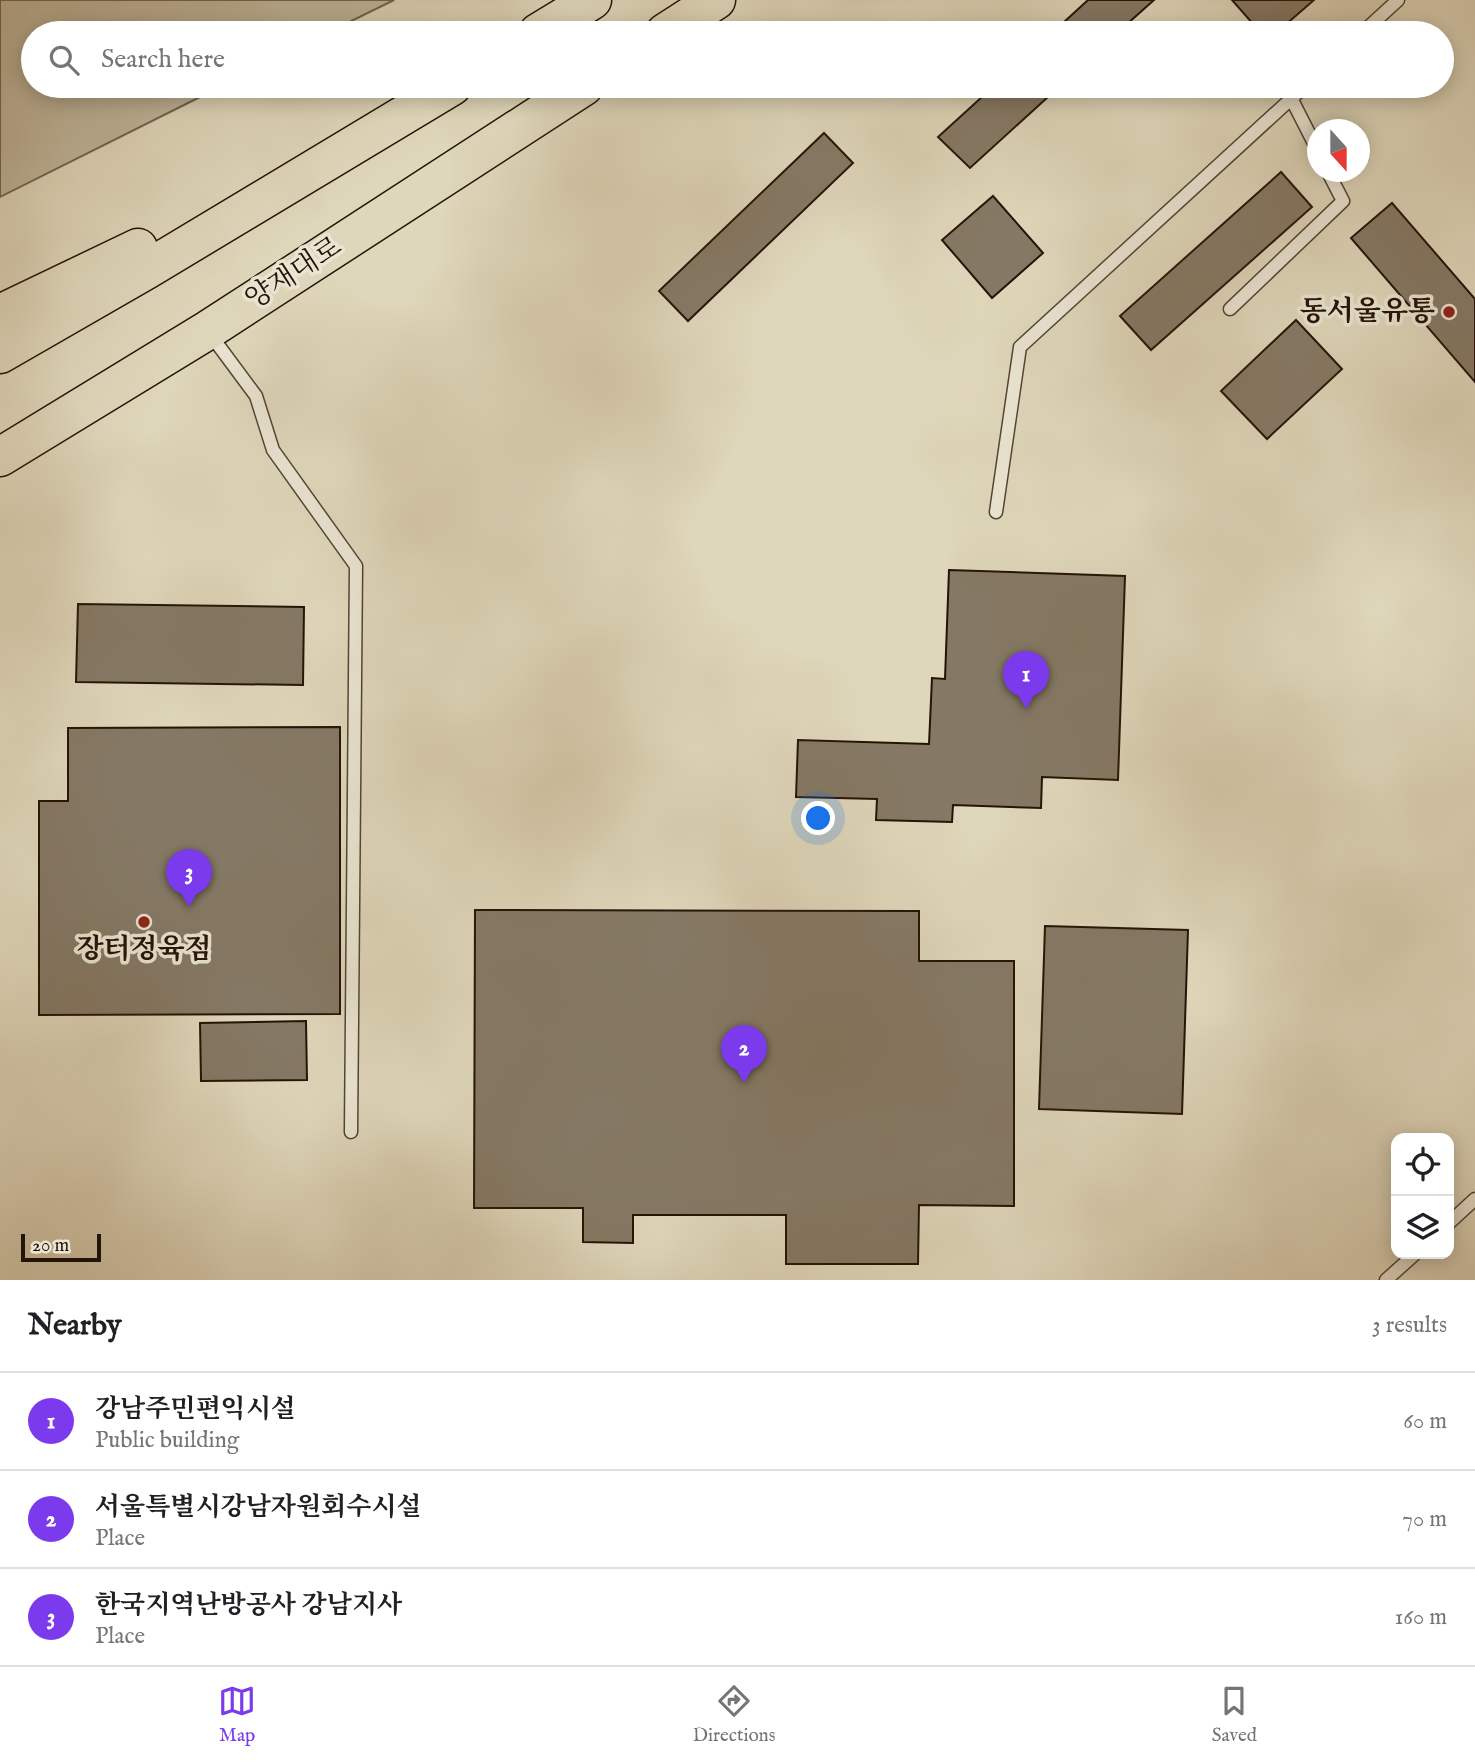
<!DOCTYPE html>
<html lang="en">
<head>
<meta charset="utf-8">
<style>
  :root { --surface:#fff; --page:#f6f6f6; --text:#202124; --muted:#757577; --line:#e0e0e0; --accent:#7c3aed }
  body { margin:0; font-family:"IM FELL English","Noto Serif KR",serif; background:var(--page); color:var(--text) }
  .controls { position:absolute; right:21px; bottom:21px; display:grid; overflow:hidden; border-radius:14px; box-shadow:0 4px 18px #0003 }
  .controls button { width:63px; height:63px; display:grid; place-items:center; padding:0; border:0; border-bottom:2px solid var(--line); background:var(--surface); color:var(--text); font:35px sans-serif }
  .compass { position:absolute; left:1307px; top:119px; width:63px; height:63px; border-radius:50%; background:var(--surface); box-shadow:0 4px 18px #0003; rotate:159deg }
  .scale { position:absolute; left:21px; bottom:18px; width:80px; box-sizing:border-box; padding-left:7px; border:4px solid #241307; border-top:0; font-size:19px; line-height:24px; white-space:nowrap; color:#241307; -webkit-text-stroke:5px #eae5d3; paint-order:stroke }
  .you { position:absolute; left:819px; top:819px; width:24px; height:24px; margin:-18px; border:5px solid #fff; border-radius:50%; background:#1a73e8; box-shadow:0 0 0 10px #1a73e833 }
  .badge { display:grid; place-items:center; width:46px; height:46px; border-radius:50%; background:var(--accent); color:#fff; font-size:23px; font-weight:700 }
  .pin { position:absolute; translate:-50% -58px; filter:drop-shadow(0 2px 4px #0008) }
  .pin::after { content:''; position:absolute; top:37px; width:24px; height:21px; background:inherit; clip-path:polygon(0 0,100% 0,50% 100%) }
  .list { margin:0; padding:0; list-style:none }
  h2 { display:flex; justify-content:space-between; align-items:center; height:91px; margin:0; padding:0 28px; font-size:30px }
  h2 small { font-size:23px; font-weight:400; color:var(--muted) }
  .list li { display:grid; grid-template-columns:46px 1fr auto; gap:21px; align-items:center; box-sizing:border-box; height:98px; padding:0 28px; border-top:2px solid var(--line) }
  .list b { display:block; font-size:26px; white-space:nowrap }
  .list p { margin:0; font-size:23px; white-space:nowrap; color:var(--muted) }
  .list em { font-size:23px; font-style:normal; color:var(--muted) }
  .icon { flex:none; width:38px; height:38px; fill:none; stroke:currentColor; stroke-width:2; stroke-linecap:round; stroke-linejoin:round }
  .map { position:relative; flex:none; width:1475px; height:1280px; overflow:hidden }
  .search { position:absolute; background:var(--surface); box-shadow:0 4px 18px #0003; left:21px; right:21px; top:21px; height:77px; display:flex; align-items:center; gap:18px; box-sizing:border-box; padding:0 24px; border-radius:38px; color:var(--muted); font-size:26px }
  .sheet { height:385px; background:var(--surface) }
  nav { display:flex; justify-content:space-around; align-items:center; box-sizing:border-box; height:98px; border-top:2px solid var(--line); background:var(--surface); font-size:19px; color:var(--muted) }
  nav a { display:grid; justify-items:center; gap:4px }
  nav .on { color:var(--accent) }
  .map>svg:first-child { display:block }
</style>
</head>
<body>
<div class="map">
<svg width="1475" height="1280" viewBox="0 0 1475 1280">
  <rect width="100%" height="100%" fill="#dfd7bb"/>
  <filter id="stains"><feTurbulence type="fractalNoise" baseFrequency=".00286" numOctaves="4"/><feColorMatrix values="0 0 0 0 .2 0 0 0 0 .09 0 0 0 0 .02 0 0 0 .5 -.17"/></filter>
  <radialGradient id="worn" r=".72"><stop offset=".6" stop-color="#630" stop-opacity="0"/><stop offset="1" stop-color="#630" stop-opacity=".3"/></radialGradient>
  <path fill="#bfb69c" stroke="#726452" stroke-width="2" d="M 0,0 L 394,0 L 327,33 L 33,33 L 33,86 L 222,86 L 0,197 Z"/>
  <path fill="#857965" stroke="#241307" stroke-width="2" d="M 1088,0 L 1154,0 L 1117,33 L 1052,33 Z
    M 1232,0 L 1314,0 L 1276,33 L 1261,33 Z
    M 994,86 L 1060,86 L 970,168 L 938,137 Z
    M 824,133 L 853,163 L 688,321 L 659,291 Z
    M 1281,172 L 1312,207 L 1151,350 L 1120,316 Z
    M 993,196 L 1043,253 L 992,298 L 942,240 Z
    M 1392,203 L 1475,299 L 1475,382 L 1351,238 Z
    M 1296,320 L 1342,369 L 1267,439 L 1221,391 Z
    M 949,570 L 1125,576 L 1118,780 L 1042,777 L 1041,808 L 953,805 L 952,822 L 876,820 L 877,799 L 796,797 L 798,740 L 929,744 L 932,678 L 945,679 Z
    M 78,604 L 304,607 L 303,685 L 76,682 Z
    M 340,727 L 340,1014 L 39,1015 L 39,801 L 68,801 L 68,728 Z
    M 475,910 L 919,911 L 919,961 L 1014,961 L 1014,1206 L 919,1205 L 918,1264 L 786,1264 L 786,1215 L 633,1215 L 633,1243 L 583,1242 L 583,1208 L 474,1208 Z
    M 1045,926 L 1188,930 L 1182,1114 L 1039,1109 Z
    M 306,1021 L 307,1080 L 201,1081 L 200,1023 Z"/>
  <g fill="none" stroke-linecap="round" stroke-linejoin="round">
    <defs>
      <path id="service" d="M 1362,33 L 1398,0
        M 1291,98 L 1318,151
        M 1230,309 L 1343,201 L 1328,172
        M 210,334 L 256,396 L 273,450 L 356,566 L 351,1132
        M 996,512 L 1020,347 L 1305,86
        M 1449,1223 L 1475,1199
        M 1386,1280 L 1415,1254"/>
      <path id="primary" d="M 538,33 L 592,0
        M 665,33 L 716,0
        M 0,314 L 138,248
        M 0,354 L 146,270 L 452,86
        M 0,457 L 208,330 L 584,86"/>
    </defs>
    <use href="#service" stroke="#534434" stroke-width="15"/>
    <use href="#primary" stroke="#241307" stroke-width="41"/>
    <use href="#service" stroke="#eae5d3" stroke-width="12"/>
    <use href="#primary" stroke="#dfd7bb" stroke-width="38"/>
  </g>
  <g fill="#8f2418" stroke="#eae5d3" stroke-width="2.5">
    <circle cx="1449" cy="312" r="7"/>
    <circle cx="144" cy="922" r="7"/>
  </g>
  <g text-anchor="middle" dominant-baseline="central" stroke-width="7" stroke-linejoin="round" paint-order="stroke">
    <g font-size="28" fill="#241307" stroke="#eae5d3">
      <text transform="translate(294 274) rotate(-33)">양재대로</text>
    </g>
    <g font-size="28" font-weight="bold" fill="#241307" stroke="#eae5d3" text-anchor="end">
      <text x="1435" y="312">동서울유통</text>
      <text x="144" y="950" text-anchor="middle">장터정육점</text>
    </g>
  </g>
  <rect width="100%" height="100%" filter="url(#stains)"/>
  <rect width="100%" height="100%" fill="url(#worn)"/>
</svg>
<div class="controls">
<button><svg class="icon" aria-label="locate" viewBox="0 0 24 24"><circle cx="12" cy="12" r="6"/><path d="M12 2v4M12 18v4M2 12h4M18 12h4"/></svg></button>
<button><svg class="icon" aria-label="layers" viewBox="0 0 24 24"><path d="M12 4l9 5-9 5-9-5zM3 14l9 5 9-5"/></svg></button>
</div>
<svg class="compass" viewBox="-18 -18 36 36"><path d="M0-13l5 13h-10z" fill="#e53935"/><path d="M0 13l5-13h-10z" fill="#757577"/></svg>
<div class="scale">20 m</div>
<div class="you"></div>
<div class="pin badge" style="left:1026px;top:709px">1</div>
<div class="pin badge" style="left:744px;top:1083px">2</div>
<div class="pin badge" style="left:189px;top:907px">3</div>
<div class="search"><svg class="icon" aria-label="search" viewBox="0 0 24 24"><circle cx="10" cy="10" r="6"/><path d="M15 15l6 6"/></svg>Search here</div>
</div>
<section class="sheet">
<h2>Nearby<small>3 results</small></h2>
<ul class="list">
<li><span class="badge">1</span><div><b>강남주민편익시설</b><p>Public building</p></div><em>60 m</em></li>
<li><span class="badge">2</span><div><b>서울특별시강남자원회수시설</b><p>Place</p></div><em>70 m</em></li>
<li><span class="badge">3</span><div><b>한국지역난방공사 강남지사</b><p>Place</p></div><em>160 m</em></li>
</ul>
</section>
<nav>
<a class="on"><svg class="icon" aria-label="map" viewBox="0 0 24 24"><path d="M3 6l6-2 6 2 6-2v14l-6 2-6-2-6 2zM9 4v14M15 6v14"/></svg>Map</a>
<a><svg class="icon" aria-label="directions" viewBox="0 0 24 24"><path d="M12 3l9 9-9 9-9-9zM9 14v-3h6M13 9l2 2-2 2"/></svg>Directions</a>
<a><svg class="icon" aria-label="saved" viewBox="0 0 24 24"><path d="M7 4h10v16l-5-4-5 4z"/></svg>Saved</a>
</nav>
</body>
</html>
